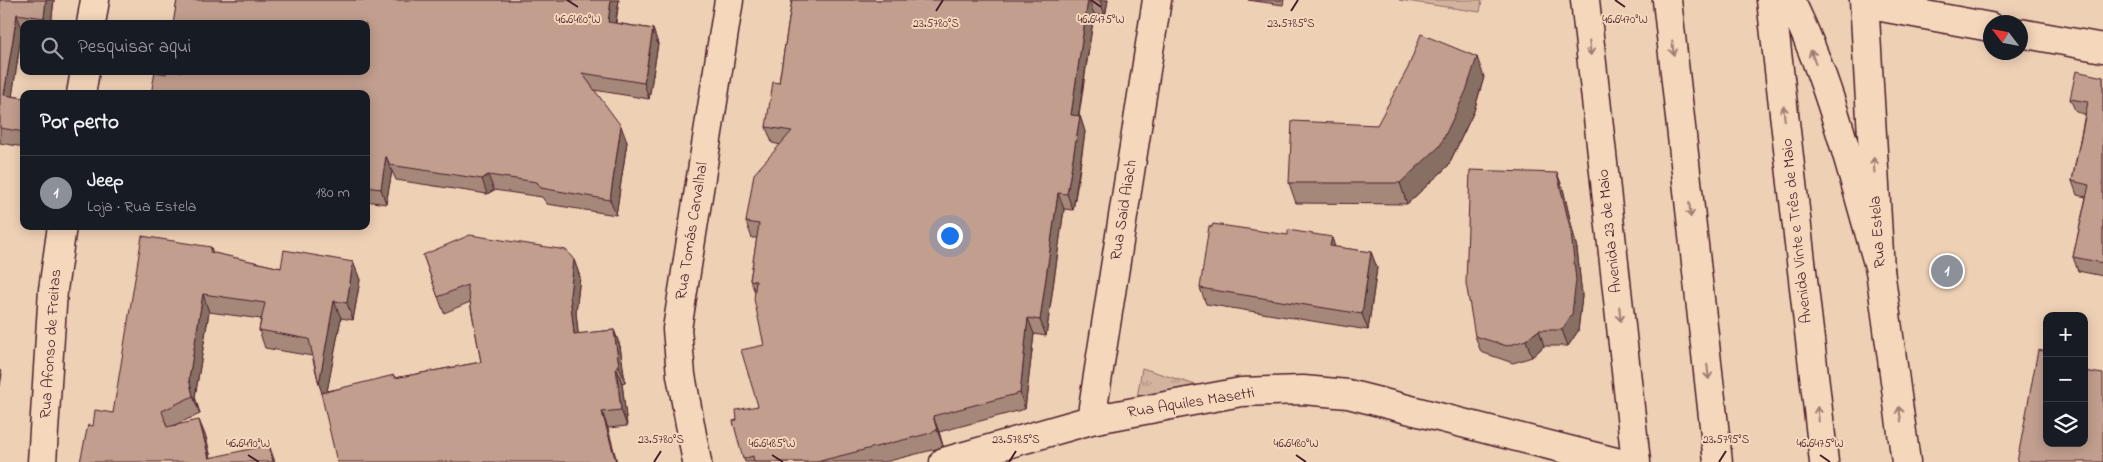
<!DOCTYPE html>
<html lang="pt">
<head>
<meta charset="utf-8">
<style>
  :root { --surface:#171b24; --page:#20242c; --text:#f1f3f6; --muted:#9ea1a6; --line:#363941; --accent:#8c9099 }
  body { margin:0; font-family:"Indie Flower",sans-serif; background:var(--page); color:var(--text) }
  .controls { position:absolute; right:15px; bottom:15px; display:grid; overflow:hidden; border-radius:10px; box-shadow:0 2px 12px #0003 }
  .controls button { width:45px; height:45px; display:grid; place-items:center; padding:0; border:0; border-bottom:1px solid var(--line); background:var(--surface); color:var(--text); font:25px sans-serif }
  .compass { position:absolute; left:1983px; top:15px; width:45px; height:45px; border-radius:50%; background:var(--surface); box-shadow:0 2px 12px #0003; rotate:302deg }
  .you { position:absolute; left:949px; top:235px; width:18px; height:18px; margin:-12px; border:4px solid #fff; border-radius:50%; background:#1a73e8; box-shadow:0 0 0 8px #1a73e833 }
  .badge { display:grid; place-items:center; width:32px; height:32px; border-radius:50%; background:var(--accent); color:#fff; font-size:16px; font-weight:700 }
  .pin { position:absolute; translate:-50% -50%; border:2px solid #fff; box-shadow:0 1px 5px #0006 }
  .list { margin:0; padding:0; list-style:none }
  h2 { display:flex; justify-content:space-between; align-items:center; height:65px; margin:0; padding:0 20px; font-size:21px }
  h2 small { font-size:16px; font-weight:400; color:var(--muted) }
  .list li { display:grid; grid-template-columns:32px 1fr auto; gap:15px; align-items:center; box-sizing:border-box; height:75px; padding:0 20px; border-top:1px solid var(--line) }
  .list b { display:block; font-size:19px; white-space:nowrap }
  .list p { margin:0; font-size:16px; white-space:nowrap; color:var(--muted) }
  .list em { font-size:16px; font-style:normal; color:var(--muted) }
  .icon { flex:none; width:28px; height:28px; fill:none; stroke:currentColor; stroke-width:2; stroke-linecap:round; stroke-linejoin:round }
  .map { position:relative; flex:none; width:2103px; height:462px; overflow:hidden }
  .search { position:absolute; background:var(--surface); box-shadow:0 2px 12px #0003; left:20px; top:20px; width:350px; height:55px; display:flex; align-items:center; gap:12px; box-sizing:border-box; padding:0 18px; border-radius:10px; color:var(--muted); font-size:19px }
  .panel { position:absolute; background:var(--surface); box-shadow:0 2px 12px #0003; left:20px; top:90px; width:350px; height:140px; border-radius:10px }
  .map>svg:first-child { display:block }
</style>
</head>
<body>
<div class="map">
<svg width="2103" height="462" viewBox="0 0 2103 462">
  <defs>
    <pattern id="park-tufts" width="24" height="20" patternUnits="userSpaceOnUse" patternTransform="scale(1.25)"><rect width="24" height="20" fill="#d3b39e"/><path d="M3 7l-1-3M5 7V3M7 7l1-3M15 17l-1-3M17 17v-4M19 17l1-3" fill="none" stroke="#ad9181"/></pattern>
  </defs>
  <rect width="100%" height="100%" fill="#eed0b5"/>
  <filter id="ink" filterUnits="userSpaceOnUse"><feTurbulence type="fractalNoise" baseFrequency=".02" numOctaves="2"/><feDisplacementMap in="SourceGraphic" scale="10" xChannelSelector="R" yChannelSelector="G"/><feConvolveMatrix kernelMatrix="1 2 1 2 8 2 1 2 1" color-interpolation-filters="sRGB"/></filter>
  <g filter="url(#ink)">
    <path fill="#d3b39e" stroke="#8e6964" d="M 1399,0 L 1482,0 L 1480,12 Z"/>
    <path fill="url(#park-tufts)" stroke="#8e6964" d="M 1142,368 L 1199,386 L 1136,404 Z"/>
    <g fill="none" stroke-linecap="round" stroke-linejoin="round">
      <defs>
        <path id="street" d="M 1585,0 L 1636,462
          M 1864,0 L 1880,270 L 1906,462
          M 1865,4 L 1990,27
          M 91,24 L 95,0
          M 2020,33 L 2103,48
          M 81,94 L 85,71
          M 1091,420 L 1157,0
          M 42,462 L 53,290 L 62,226
          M 697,462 L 681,375 L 677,329 L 729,0
          M 944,462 L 1091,420 L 1241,392 L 1303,390 L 1348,394 L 1616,462"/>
        <path id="highway" d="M 1667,0 L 1718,462
          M 1771,0 L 1824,462
          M 1790,0 C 1831,82 1854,182 1880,270"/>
      </defs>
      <use href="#street" stroke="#4a1f2b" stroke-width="31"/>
      <use href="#highway" stroke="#4a1f2b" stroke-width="31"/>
      <use href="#street" stroke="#f5d7bb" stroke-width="28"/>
      <use href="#highway" stroke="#f5d7bb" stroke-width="28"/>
    </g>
    <path fill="#a6887a" stroke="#4a1f2b" d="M 0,0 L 54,0 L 51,24 L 24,24 L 24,30 L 22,30 L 12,96 L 24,98 L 24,147 L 0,143 Z
      M 177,0 L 619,0 L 616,23 L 653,29 L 658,44 L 649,99 L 594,90 L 627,142 L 616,215 L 547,204 L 542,197 L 494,190 L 487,194 L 396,180 L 392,171 L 386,204 L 366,201 L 366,94 L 166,74 Z
      M 792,0 L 1108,0 L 1105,16 L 1094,14 L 1079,116 L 1080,116 L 1085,132 L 1078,182 L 1073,210 L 1064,209 L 1046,336 L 1034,334 L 1025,409 L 939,432 L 943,446 L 936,449 L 885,462 L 745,462 L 733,421 L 737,420 L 758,406 L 764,345 L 755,292 L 750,280 L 757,238 L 752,238 L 746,222 L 781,145 L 772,143 L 766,127 L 779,83 Z
      M 1248,0 L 1284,0 L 1283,5 Z
      M 1484,77 L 1474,111 L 1448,166 L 1407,204 L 1296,203 L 1289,183 L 1377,125 Z
      M 2103,77 L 2103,276 L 2078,271 L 2073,257 L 2086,197 L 2077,195 L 2072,181 L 2085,114 L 2076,112 L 2070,99 Z
      M 1557,173 L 1563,189 L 1577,249 L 1582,296 L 1578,331 L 1568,346 L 1544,346 L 1532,357 L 1513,363 L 1481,352 L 1475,336 Z
      M 211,247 L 213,253 L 281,268 L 353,262 L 360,280 L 353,320 L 341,318 L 327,391 L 395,378 L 481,362 L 470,302 L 444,313 L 423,255 L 574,260 L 580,277 L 576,312 L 578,334 L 614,330 L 620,346 L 625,382 L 622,383 L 627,426 L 608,428 L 322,392 L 319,384 L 312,356 L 265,348 L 259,330 L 261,319 L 209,312 L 195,397 L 200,414 L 172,426 L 206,437 L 211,458 L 80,462 L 93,426 L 113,413 Z
      M 1335,247 L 1371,252 L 1377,268 L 1368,330 L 1206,304 L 1200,288 Z"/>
    <path fill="#876f63" stroke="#4a1f2b" d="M 46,0 L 54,0 L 51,24 L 46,24 L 44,18 Z
      M 611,0 L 619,0 L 613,37 L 608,22 Z
      M 1088,0 L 1089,0 L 1094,14 L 1076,131 L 1071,115 Z
      M 1100,0 L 1108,0 L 1105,16 Z
      M 17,14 L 22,30 L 10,111 L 4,95 Z
      M 653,29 L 658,44 L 649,99 L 644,83 Z
      M 1477,57 L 1484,77 L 1474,111 L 1448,166 L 1407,204 L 1400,183 Z
      M 1080,116 L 1085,132 L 1073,210 L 1067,194 Z
      M 621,126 L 627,142 L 616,215 L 610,200 Z
      M 386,156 L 392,171 L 386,204 L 381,189 Z
      M 1557,173 L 1563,189 L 1577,249 L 1582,296 L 1578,331 L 1568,346 L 1562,330 Z
      M 488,175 L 494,190 L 487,194 L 482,179 Z
      M 1058,193 L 1064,209 L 1046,336 L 1040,320 Z
      M 1332,237 L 1337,254 L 1330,246 Z
      M 1371,252 L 1377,268 L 1368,330 L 1362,314 Z
      M 574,260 L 580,277 L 576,312 L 580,351 L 574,334 L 570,295 Z
      M 353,262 L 360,280 L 353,320 L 347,303 Z
      M 203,294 L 209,312 L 195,397 L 200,414 L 193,396 L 189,379 Z
      M 334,301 L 341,318 L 325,402 L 319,384 Z
      M 1028,318 L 1034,334 L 1025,409 L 1020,393 Z
      M 614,330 L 620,346 L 625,382 L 619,366 Z
      M 1539,330 L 1544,346 L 1532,357 L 1526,340 Z
      M 616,367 L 622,383 L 627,426 L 621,410 Z
      M 0,370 L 2,374 L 0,386 Z
      M 602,412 L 608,428 L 617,462 L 616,462 Z
      M 933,416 L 939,432 L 943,446 L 937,430 Z
      M 199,420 L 206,437 L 212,462 L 211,462 Z
      M 269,445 L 275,462 L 273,462 Z"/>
    <path fill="#c19e8e" stroke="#4a1f2b" d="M 0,0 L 46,0 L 44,18 L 17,14 L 4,95 L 24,98 L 24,132 L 0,128 Z
      M 177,0 L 611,0 L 608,22 L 653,29 L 644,83 L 582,73 L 621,126 L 610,200 L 541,188 L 537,182 L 488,175 L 482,179 L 390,165 L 386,156 L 381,189 L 366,187 L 366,94 L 151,94 L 155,72 L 166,74 L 166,71 L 366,71 L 366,24 L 173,24 Z
      M 792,0 L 1088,0 L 1071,115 L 1080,116 L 1067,194 L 1058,193 L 1040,320 L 1028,318 L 1020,393 L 933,416 L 937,430 L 931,433 L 816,462 L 754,462 L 753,456 L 743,459 L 733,421 L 737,420 L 736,410 L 758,406 L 741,350 L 764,345 L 754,299 L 756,281 L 750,280 L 759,224 L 746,222 L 754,174 L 792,131 L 766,127 L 773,82 L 779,83 Z
      M 1421,34 L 1477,57 L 1466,91 L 1440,146 L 1400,183 L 1289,183 L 1292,121 L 1377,125 L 1408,68 Z
      M 2076,71 L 2103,77 L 2103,263 L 2073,257 L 2089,185 L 2072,181 L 2088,102 L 2070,99 Z
      M 1470,170 L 1557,173 L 1571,232 L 1576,280 L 1572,314 L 1562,330 L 1539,330 L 1526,340 L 1507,346 L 1475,336 L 1466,283 Z
      M 1213,224 L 1288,235 L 1288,230 L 1332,237 L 1330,246 L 1371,252 L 1362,314 L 1200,288 L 1209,226 L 1212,227 Z
      M 470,235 L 566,250 L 574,260 L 570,295 L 574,334 L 614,330 L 619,366 L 616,367 L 621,410 L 602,412 L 616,462 L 337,462 L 321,393 L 394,375 L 395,378 L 481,362 L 467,285 L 438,297 L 423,255 Z
      M 142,236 L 211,247 L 210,252 L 281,268 L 284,250 L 353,262 L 347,303 L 334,301 L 319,384 L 309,339 L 259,330 L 265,303 L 203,294 L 189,379 L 193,396 L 162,411 L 167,427 L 199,420 L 209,458 L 269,445 L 273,462 L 80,462 L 88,425 L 93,426 L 95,410 L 113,413 Z
      M 2038,350 L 2047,352 L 2047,443 L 2084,443 L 2084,371 L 2103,374 L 2103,462 L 2017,462 Z"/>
    <defs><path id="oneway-shaft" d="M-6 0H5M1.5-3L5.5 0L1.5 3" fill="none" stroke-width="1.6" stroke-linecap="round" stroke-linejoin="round" transform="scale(1.25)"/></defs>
    <g stroke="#a07b73">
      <use href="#oneway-shaft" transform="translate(1590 48) rotate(84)"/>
      <use href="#oneway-shaft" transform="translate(1673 48) rotate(84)"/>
      <use href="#oneway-shaft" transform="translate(1813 57) rotate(-110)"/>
      <use href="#oneway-shaft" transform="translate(1784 113) rotate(-96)"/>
      <use href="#oneway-shaft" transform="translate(1874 165) rotate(-93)"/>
      <use href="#oneway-shaft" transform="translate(1690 210) rotate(84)"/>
      <use href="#oneway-shaft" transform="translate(1620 314) rotate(84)"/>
      <use href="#oneway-shaft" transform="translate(1708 372) rotate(84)"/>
      <use href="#oneway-shaft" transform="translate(1818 414) rotate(-96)"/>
      <use href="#oneway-shaft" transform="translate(1900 414) rotate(-98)"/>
    </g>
  </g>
  <path fill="none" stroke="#4a1f2b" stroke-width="2" d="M 567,0 L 578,7M 1091,0 L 1101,7M 1615,0 L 1625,7M 936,11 L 943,0M 1291,11 L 1298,0M 248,455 L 259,462M 772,455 L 783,462M 1296,455 L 1306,462M 1820,455 L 1830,462M 654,462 L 661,451M 1009,462 L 1016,451M 1719,462 L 1726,451"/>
  <g text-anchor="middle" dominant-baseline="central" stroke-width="4" stroke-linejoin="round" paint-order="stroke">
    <g font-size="16" fill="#4a1f2b" stroke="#f5d7bb">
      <text transform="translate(1124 210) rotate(-81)">Rua Said Aiach</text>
      <text transform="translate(692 231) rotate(-81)">Rua Tomás Carvalhal</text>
      <text transform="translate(1610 231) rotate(-96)">Avenida 23 de Maio</text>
      <text transform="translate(1797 231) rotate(-96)">Avenida Vinte e Três de Maio</text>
      <text transform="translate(1878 232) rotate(-94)">Rua Estela</text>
      <text transform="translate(51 344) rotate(-86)">Rua Afonso de Freitas</text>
      <text transform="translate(1191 403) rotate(-9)">Rua Aquiles Masetti</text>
    </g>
  </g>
  <g font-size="12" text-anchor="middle" fill="#4a1f2b" stroke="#f5d7bb" stroke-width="4" stroke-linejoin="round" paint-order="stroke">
    <text x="578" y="23">46.6480°W</text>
    <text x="1101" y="23">46.6475°W</text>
    <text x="1625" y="23">46.6470°W</text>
    <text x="936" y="27">23.5780°S</text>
    <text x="1291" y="27">23.5785°S</text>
    <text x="661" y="443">23.5780°S</text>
    <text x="1016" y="443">23.5785°S</text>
    <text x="1726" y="443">23.5795°S</text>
    <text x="248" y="447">46.6490°W</text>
    <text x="772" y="447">46.6485°W</text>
    <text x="1296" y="447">46.6480°W</text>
    <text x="1820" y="447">46.6475°W</text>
  </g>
</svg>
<div class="controls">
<button>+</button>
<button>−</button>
<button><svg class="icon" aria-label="layers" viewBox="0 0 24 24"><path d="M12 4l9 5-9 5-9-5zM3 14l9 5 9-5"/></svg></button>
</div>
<svg class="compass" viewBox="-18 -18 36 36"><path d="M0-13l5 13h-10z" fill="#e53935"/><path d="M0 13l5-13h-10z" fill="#9ea1a6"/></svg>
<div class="you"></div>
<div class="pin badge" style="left:1947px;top:271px">1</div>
<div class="search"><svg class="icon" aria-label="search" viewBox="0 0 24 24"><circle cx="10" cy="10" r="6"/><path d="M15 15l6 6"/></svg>Pesquisar aqui</div>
<section class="panel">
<h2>Por perto<small></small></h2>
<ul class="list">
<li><span class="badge">1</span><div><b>Jeep</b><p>Loja · Rua Estela</p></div><em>180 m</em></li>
</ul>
</section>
</div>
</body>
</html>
